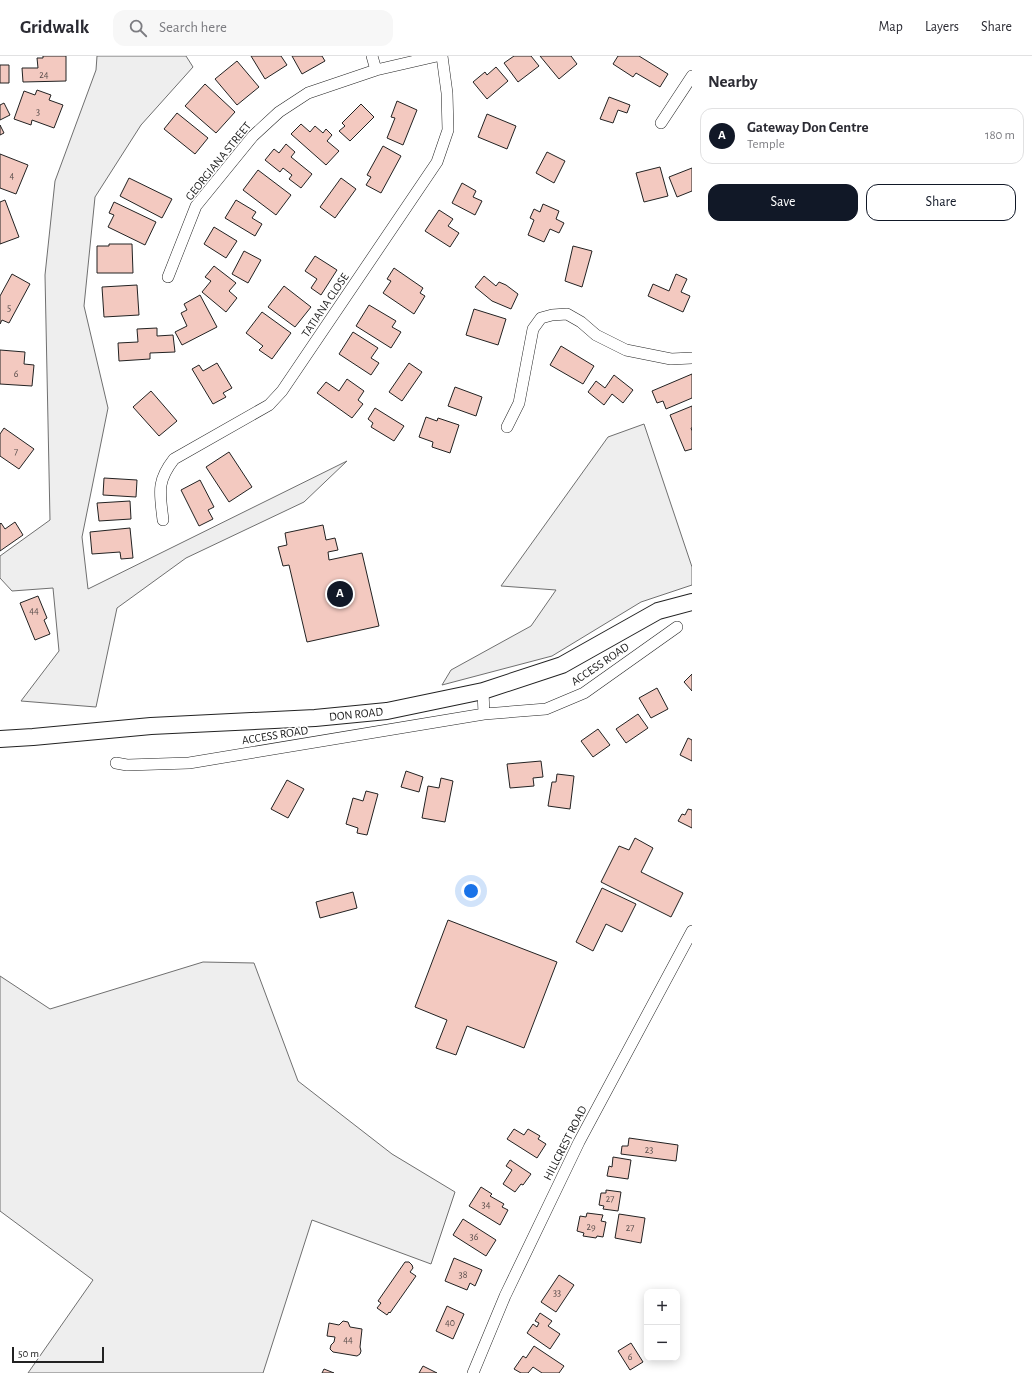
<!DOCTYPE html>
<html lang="en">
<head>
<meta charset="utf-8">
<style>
  :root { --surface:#fff; --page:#f7f7f7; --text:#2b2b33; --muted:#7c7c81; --line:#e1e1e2; --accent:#111827 }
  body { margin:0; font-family:"Alegreya Sans",sans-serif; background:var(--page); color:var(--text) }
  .controls { position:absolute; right:12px; bottom:12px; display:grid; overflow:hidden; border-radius:8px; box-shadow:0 2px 10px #0003 }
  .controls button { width:36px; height:36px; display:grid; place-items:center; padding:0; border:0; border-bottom:1px solid var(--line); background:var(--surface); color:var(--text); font:20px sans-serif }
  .scale { position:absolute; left:12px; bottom:10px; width:92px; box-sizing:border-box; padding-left:4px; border:2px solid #222; border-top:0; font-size:11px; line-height:14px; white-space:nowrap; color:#222; -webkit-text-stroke:3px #fff; paint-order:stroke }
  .you { position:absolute; left:471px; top:835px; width:14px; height:14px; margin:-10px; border:3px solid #fff; border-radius:50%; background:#1a73e8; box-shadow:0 0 0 6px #1a73e833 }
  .badge { display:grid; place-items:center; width:26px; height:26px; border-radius:50%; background:var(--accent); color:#fff; font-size:13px; font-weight:700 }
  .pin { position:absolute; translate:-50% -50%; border:2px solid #fff; box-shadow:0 1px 4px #0006 }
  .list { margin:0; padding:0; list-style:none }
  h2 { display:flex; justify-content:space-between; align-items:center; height:52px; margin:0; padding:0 16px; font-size:17px }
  h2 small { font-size:13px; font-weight:400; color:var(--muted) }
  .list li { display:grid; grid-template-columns:26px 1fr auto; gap:12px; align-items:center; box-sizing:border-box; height:56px; margin:0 8px 8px; padding:0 8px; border:1px solid var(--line); border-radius:12px }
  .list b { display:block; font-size:15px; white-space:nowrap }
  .list p { margin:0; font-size:13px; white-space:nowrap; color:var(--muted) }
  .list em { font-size:13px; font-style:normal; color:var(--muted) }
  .actions { display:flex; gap:8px; padding:12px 16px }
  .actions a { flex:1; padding:9px 0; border:1px solid var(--accent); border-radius:12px; text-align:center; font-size:14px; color:var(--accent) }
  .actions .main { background:var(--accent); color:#fff }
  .icon { flex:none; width:22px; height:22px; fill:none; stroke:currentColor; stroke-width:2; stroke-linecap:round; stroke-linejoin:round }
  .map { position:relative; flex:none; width:692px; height:1317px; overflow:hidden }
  header { display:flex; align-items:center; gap:24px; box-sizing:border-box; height:56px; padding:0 20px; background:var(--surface); border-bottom:1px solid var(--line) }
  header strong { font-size:19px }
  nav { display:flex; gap:22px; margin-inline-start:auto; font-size:14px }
  .search { width:280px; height:36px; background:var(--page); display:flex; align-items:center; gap:10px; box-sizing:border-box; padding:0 14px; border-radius:12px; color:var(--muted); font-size:15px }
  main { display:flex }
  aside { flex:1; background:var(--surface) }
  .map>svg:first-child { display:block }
</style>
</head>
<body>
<header>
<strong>Gridwalk</strong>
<div class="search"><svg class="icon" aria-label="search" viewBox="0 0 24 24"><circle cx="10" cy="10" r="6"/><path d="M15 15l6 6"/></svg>Search here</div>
<nav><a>Map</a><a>Layers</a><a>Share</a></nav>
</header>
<main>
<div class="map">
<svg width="692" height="1317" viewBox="0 0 692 1317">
  <rect width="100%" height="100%" fill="#fff"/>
  <path fill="#eee" stroke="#6f6f6f" d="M 97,0 L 186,0 L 193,11 L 141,69 L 95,141 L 84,250 L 108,352 L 82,481 L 88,533 L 347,405 L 304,446 L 186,502 L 117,552 L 96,651 L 21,645 L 59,595 L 53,532 L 12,535 L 0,522 L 0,500 L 50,464 L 45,219 L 55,125 L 96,14 Z
    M 644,368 L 692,511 L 692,529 L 641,546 L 552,600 L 442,629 L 451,614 L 531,570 L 556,534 L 501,530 L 608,381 Z
    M 203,906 L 254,907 L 298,1025 L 392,1098 L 455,1136 L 431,1208 L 312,1164 L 263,1317 L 28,1317 L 93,1224 L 0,1155 L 0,920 L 50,953 Z"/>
  <path fill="#f3c9c0" stroke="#222" d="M 43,0 L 66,0 L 66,25 L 23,26 L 22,12 L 38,12 L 37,2 L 43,2 Z
    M 251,0 L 281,0 L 287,9 L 265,23 Z
    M 292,0 L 322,0 L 325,5 L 302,18 Z
    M 514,0 L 531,0 L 539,10 L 518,26 L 504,7 Z
    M 540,0 L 571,0 L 577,8 L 559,23 Z
    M 618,0 L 639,0 L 668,18 L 660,31 L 636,17 L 633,21 L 613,8 Z
    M 237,5 L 259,31 L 237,49 L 215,23 Z
    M 0,9 L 9,9 L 9,27 L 0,27 Z
    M 496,11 L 508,25 L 487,43 L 473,26 L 485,16 L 487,19 Z
    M 205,28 L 235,56 L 216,77 L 185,50 Z
    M 37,34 L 51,39 L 49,44 L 63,49 L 54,72 L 32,64 L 31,69 L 14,63 L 24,35 L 35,39 Z
    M 609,41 L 630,49 L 627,57 L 618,54 L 613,67 L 600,63 Z
    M 397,45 L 417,54 L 403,89 L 387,82 L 395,62 L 391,61 Z
    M 4,47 L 10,59 L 0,64 L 0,49 Z
    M 361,48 L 374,61 L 350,85 L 339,75 L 345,70 L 342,67 Z
    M 177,57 L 208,82 L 195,98 L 164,73 Z
    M 487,58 L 516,70 L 507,93 L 478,81 Z
    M 301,68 L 310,76 L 315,70 L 323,77 L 326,73 L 332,79 L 327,85 L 339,95 L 326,109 L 291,78 Z
    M 0,69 L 4,77 L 0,79 Z
    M 286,88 L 295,96 L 291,101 L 312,118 L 301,132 L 289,123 L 292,119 L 283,112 L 280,116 L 265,104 L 274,93 L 279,97 Z
    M 383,90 L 401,100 L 381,137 L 366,129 L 371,121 L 367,119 Z
    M 547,96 L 565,105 L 554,127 L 536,117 Z
    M 0,98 L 28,109 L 16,138 L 0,132 Z
    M 660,111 L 668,140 L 644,146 L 636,117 Z
    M 692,112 L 692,135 L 677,141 L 669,121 Z
    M 258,114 L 291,139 L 276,159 L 243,134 Z
    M 129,122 L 172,143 L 162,162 L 120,140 Z
    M 341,122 L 356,133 L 335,162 L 320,151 Z
    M 462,127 L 476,135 L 473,141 L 482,145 L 475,159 L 452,147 Z
    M 5,144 L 19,181 L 0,188 L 0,146 Z
    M 236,144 L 256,156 L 252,162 L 262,168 L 255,180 L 225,162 Z
    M 114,146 L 156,166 L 145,189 L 108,171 L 114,159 L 109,157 Z
    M 543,148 L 559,155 L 556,163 L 564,167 L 559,177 L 550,173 L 544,186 L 528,179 L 534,164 L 530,162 L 534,153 L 540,156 Z
    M 439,154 L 453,163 L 448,170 L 459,177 L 450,191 L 425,175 Z
    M 214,171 L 237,185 L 226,202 L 204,188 Z
    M 109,188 L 132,188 L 133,217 L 97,217 L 97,190 L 109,190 Z
    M 573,190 L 592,195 L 582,231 L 565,225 Z
    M 244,195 L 261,204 L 248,227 L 232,218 Z
    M 315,200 L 337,214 L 321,239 L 311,232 L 317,223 L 305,215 Z
    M 214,210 L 236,227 L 229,235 L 237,242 L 226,256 L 202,236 L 211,225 L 205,221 Z
    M 394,212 L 423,232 L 420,237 L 425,240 L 414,258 L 383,237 L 391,225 L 387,223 Z
    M 12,218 L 30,228 L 9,267 L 2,264 L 0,268 L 0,240 Z
    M 676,218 L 687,223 L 681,236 L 690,240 L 683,256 L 648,240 L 653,228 L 669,235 Z
    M 484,220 L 496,230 L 499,226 L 506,229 L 518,238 L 511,253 L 492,245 L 475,231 Z
    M 137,229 L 139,259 L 104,261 L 102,231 Z
    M 284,230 L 311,251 L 295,271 L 268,251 Z
    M 200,239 L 217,271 L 182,289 L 175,276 L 187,270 L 181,257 L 187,254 L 184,248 Z
    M 369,249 L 396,265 L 392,271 L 401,276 L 391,292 L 356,270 Z
    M 474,253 L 506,263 L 498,289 L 466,279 Z
    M 262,256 L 291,277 L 272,303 L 259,294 L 263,290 L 246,277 Z
    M 157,272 L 157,280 L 173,279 L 175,296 L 150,297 L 150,303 L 119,305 L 118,287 L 138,286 L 137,273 Z
    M 353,276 L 378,292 L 371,302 L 379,307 L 371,319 L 339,298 Z
    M 561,290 L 594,310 L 583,328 L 550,309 Z
    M 0,294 L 25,296 L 24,308 L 34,309 L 32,330 L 0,328 Z
    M 217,307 L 232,332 L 223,337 L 226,341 L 213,348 L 192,313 L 199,309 L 203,315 Z
    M 409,307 L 422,316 L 402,345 L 389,336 Z
    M 692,318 L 692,342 L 666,353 L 663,345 L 657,347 L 652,335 Z
    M 614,319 L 633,334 L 623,347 L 612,338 L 604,349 L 588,336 L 596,325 L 605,332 Z
    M 347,323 L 364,335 L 358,344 L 363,348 L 352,362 L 317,337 L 326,326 L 339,335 Z
    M 455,331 L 482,341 L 476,360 L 448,350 Z
    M 151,335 L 177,365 L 159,380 L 133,351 Z
    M 692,350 L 692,372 L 691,372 L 692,375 L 692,393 L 685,395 L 670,359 Z
    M 375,352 L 404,370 L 394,385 L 371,371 L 373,367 L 368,363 Z
    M 426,361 L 437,365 L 438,362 L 459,369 L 450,397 L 432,391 L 433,386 L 419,381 Z
    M 4,372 L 34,393 L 19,413 L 0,400 L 0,378 Z
    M 229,396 L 252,431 L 229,446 L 206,411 Z
    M 104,422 L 137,424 L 136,441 L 103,439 Z
    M 200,424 L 214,451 L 208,454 L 213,463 L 199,470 L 181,434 Z
    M 130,445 L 131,463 L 99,465 L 97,447 Z
    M 15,466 L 23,479 L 0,495 L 0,468 L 1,467 L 5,473 Z
    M 323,469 L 326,484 L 335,482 L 338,494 L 328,496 L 329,504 L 362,497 L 379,570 L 307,586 L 289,509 L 283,510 L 278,491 L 287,489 L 285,477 Z
    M 130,472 L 133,502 L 121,503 L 120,496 L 92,498 L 90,476 Z
    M 38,540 L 47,562 L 44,564 L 50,578 L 35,584 L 20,547 Z
    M 692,618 L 692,635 L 684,626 Z
    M 657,632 L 668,653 L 651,662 L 639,642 Z
    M 638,658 L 648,672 L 626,687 L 616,673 Z
    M 598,673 L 610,689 L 593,701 L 581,685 Z
    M 688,682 L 692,684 L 692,705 L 680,699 Z
    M 541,705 L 543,721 L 533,722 L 534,730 L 510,732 L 507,708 Z
    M 406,715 L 423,721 L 419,736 L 401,731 Z
    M 557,718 L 574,720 L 570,753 L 548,750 L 552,726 L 556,726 Z
    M 441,722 L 453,725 L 445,766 L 422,762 L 428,730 L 439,732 Z
    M 287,724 L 304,733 L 288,762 L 271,753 Z
    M 366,735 L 378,738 L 367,779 L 357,777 L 358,772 L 346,768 L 353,742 L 363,745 Z
    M 688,753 L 692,754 L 692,772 L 678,765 L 682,758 L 685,759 Z
    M 635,782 L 653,792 L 641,816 L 683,837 L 671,861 L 601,826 L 619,790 L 629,794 Z
    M 602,832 L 636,848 L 622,876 L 606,868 L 593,895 L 576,886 Z
    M 353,836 L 357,852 L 320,862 L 316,846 Z
    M 448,864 L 557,906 L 524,992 L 467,970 L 456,999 L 436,992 L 447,964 L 415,951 Z
    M 514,1073 L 524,1079 L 528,1073 L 540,1080 L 538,1083 L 546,1088 L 537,1102 L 507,1083 Z
    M 629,1082 L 678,1089 L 676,1105 L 621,1098 L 622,1090 L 628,1090 Z
    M 613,1101 L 631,1104 L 628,1123 L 607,1120 L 609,1110 L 612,1111 Z
    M 510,1104 L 531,1118 L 523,1129 L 521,1128 L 515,1136 L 503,1128 L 512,1114 L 506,1110 Z
    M 481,1131 L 492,1138 L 490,1140 L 504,1148 L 502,1151 L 508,1154 L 500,1169 L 469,1150 Z
    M 606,1134 L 621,1136 L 618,1155 L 603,1153 L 604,1150 L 599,1149 L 601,1137 L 606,1137 Z
    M 587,1157 L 603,1159 L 601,1165 L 606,1166 L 603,1181 L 597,1180 L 596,1182 L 583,1180 L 584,1177 L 577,1175 L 580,1160 L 586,1161 Z
    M 619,1158 L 645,1162 L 641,1187 L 615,1182 Z
    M 463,1163 L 496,1184 L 486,1200 L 453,1179 Z
    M 454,1202 L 482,1214 L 475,1230 L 470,1227 L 467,1234 L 445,1225 Z
    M 405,1206 L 409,1206 L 412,1209 L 413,1212 L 410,1216 L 416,1220 L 390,1257 L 389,1256 L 387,1259 L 377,1252 L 381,1247 L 378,1245 Z
    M 559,1219 L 574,1229 L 556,1256 L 541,1246 Z
    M 447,1250 L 464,1258 L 453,1283 L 436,1275 Z
    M 540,1257 L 552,1265 L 548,1270 L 560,1278 L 550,1293 L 527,1277 L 533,1268 L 537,1271 L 539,1267 L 535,1265 Z
    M 343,1265 L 348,1266 L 350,1271 L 362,1273 L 360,1291 L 361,1295 L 360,1298 L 357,1300 L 333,1296 L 330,1293 L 331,1289 L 334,1286 L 335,1281 L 327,1280 L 329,1267 L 339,1269 Z
    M 631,1287 L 643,1306 L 630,1314 L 618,1295 Z
    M 534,1290 L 564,1310 L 559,1317 L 542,1317 L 533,1311 L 528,1317 L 521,1317 L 514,1313 L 523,1300 L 526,1302 Z
    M 423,1310 L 437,1317 L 419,1317 Z
    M 324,1313 L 334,1317 L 322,1317 Z"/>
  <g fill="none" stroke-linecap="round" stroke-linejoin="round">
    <defs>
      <path id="street" d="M 372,0 L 376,14
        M 661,67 L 692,20
        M 168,221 L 196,150 L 253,80 L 279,56 L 308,37 L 376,14 L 437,0
        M 507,371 L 519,347 L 533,273 L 541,262 L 552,259 L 567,258 L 581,266 L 596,279 L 626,294 L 671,303 L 692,302
        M 163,464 C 160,437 156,426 174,403 L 269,349 L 282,335 L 437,106 L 448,74 L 447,37 L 442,0
        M 483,635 L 484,658
        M 116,707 L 127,709 L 189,707 L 484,658 L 546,653 L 584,637 L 677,571
        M 473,1317 L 505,1240 L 579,1086 L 692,875"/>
      <path id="secondary" d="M 0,683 L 33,681 L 151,670 L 315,662 L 387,655 L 483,635 L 562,609 L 658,555 L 692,546"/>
    </defs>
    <use href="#street" stroke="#222" stroke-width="12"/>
    <use href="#secondary" stroke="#222" stroke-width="18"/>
    <use href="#street" stroke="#fff" stroke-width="11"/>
    <use href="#secondary" stroke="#fff" stroke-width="16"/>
  </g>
  <g text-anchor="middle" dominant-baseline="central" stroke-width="3" stroke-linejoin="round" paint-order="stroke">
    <g font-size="10" fill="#564c4a">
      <text x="44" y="19">24</text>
      <text x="38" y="56">3</text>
      <text x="12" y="120">4</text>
      <text x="9" y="252">5</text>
      <text x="16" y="318">6</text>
      <text x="16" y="396">7</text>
      <text x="34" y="555">44</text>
      <text x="649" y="1094">23</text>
      <text x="610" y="1143">27</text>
      <text x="486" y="1149">34</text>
      <text x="591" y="1171">29</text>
      <text x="630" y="1172">27</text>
      <text x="474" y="1181">36</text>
      <text x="463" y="1219">38</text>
      <text x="557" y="1237">33</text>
      <text x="450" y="1267">40</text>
      <text x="348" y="1284">44</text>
      <text x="630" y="1301">6</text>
    </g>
    <g font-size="12" fill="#222" stroke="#fff">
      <text transform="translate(218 105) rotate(-51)">GEORGIANA STREET</text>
      <text transform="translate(325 249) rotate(-56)">TATIANA CLOSE</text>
      <text transform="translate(600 608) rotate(-34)">ACCESS ROAD</text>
      <text transform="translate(356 658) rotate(-6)">DON ROAD</text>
      <text transform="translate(275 679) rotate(-9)">ACCESS ROAD</text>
      <text transform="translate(565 1087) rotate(-63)">HILLCREST ROAD</text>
    </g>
  </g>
</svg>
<div class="controls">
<button>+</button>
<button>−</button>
</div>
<div class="scale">50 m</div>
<div class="you"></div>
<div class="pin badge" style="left:340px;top:538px">A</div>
</div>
<aside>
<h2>Nearby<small></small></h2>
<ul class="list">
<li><span class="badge">A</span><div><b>Gateway Don Centre</b><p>Temple</p></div><em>180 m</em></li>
</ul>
<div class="actions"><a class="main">Save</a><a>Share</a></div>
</aside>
</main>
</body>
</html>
